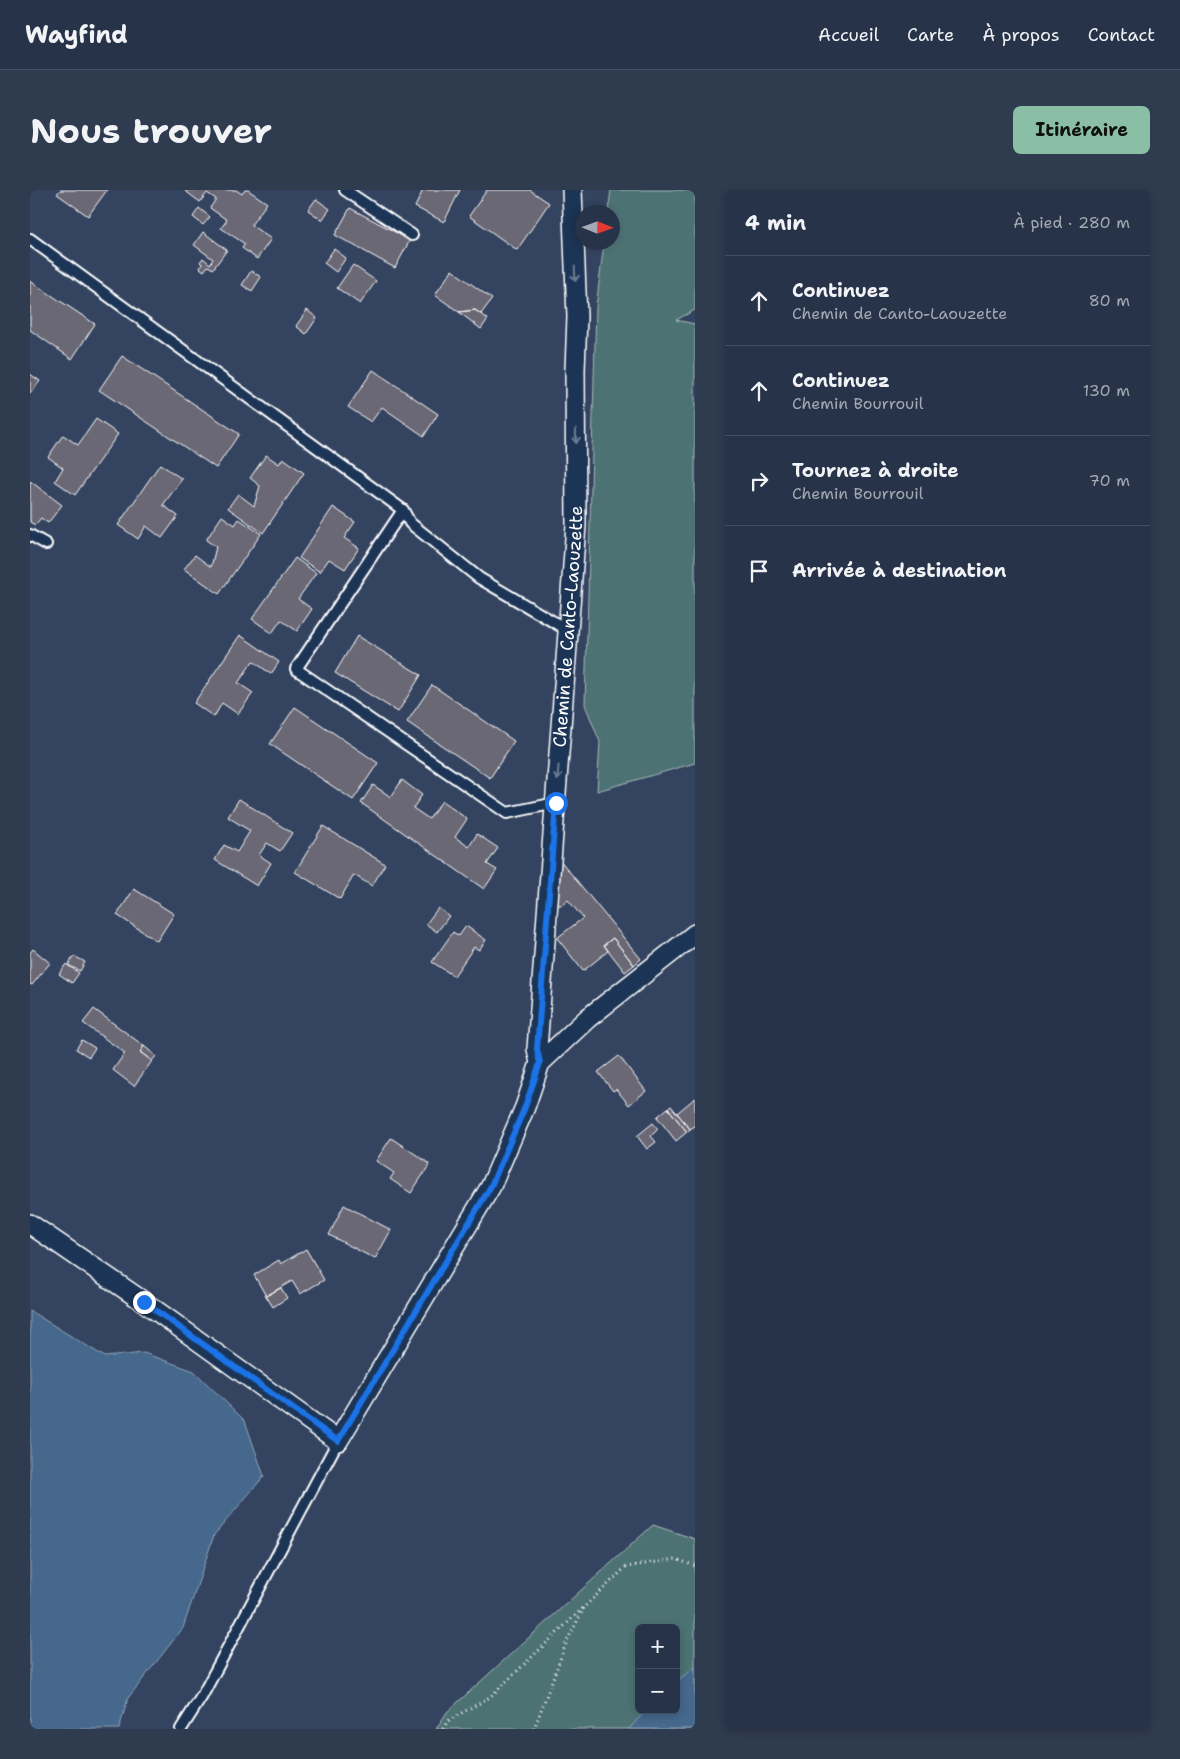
<!DOCTYPE html>
<html lang="fr">
<head>
<meta charset="utf-8">
<style>
  :root { --surface:#273348; --page:#2f3b4f; --text:#f1f3f6; --muted:#a4aab4; --line:#434e60; --accent:#8abfa5 }
  body { margin:0; font-family:"Shantell Sans",sans-serif; background:var(--page); color:var(--text) }
  .controls { position:absolute; right:15px; bottom:15px; display:grid; overflow:hidden; border-radius:8px; box-shadow:0 2px 8px #0003 }
  .controls button { width:45px; height:45px; display:grid; place-items:center; padding:0; border:0; border-bottom:1px solid var(--line); background:var(--surface); color:var(--text); font:25px sans-serif }
  .compass { position:absolute; left:545px; top:15px; width:45px; height:45px; border-radius:50%; background:var(--surface); box-shadow:0 2px 8px #0003; rotate:91deg }
  .stop { position:absolute; width:15px; height:15px; margin:-11px; border:4px solid #1a73e8; border-radius:50%; background:#fff }
  .stop.end { background:#1a73e8; border-color:#fff; box-shadow:0 1px 5px #0008 }
  .list { margin:0; padding:0; list-style:none }
  h2 { display:flex; justify-content:space-between; align-items:center; height:65px; margin:0; padding:0 20px; font-size:21px }
  h2 small { font-size:16px; font-weight:400; color:var(--muted) }
  .list li { display:grid; grid-template-columns:32px 1fr auto; gap:15px; align-items:center; box-sizing:border-box; height:90px; padding:0 20px; border-top:1px solid var(--line) }
  .list b { display:block; font-size:19px; white-space:nowrap }
  .list p { margin:0; font-size:16px; white-space:nowrap; color:var(--muted) }
  .list em { font-size:16px; font-style:normal; color:var(--muted) }
  .icon { flex:none; width:28px; height:28px; fill:none; stroke:currentColor; stroke-width:2; stroke-linecap:round; stroke-linejoin:round }
  .map { position:relative; flex:none; width:665px; height:1539px; overflow:hidden; border-radius:8px }
  header { display:flex; align-items:center; gap:30px; box-sizing:border-box; height:70px; padding:0 25px; background:var(--surface); border-bottom:1px solid var(--line) }
  header strong { font-size:24px }
  nav { display:flex; gap:28px; margin-inline-start:auto; font-size:18px }
  .intro { display:flex; align-items:center; justify-content:space-between; box-sizing:border-box; height:120px; padding:0 30px }
  h1 { margin:0; font-size:35px }
  .button { padding:12px 22px; border-radius:8px; background:var(--accent); color:#111; font-size:18px; font-weight:700 }
  main { display:flex; gap:30px; padding:0 30px }
  aside { flex:1; background:var(--surface); border-radius:8px; box-shadow:0 2px 8px #0003 }
  .map>svg:first-child { display:block }
</style>
</head>
<body>
<header>
<strong>Wayfind</strong>
<nav><a>Accueil</a><a>Carte</a><a>À propos</a><a>Contact</a></nav>
</header>
<div class="intro"><h1>Nous trouver</h1><a class="button">Itinéraire</a></div>
<main>
<div class="map">
<svg width="665" height="1539" viewBox="0 0 665 1539">
  <rect width="100%" height="100%" fill="#344460"/>
  <filter id="ink" filterUnits="userSpaceOnUse"><feTurbulence type="fractalNoise" baseFrequency=".02" numOctaves="2"/><feDisplacementMap in="SourceGraphic" scale="10" xChannelSelector="R" yChannelSelector="G"/><feConvolveMatrix kernelMatrix="1 2 1 2 8 2 1 2 1" color-interpolation-filters="sRGB"/></filter>
  <g filter="url(#ink)">
    <path fill="#4e7273" stroke="#a6b8b9" fill-rule="evenodd" d="M 581,0 L 665,0 L 665,120 L 646,130 L 665,134 L 665,573 L 567,601 L 570,552 L 555,515 L 566,117 L 574,53 L 582,52 L 582,22 L 578,22 Z
      M 623,1335 L 665,1349 L 665,1539 L 406,1539 L 417,1522 ZM 609,1438 L 646,1438 L 646,1520 L 609,1520 Z"/>
    <path fill="#45688c" stroke="#8fa4ba" d="M 0,1121 L 75,1167 L 114,1163 L 164,1181 L 215,1231 L 234,1286 L 184,1345 L 153,1438 L 98,1508 L 89,1539 L 0,1539 Z
      M 665,1477 L 665,1539 L 599,1539 L 616,1520 L 646,1520 L 646,1492 Z"/>
    <path fill="#6a6774" stroke="#fff" d="M 30,0 L 77,0 L 58,26 L 27,4 Z
      M 154,0 L 206,0 L 212,4 L 215,0 L 218,0 L 237,13 L 221,35 L 241,49 L 227,69 L 212,58 L 215,54 L 191,38 L 197,30 L 180,18 L 186,9 L 177,3 L 170,12 Z
      M 393,0 L 430,0 L 414,32 L 385,17 Z
      M 457,0 L 500,0 L 519,13 L 487,60 L 439,26 Z
      M 286,9 L 300,19 L 292,30 L 278,20 Z
      M 169,18 L 180,27 L 173,35 L 163,27 Z
      M 320,18 L 380,50 L 365,78 L 305,45 Z
      M 173,42 L 197,60 L 183,79 L 178,76 L 174,81 L 170,78 L 172,74 L 170,72 L 173,68 L 180,74 L 183,69 L 164,55 Z
      M 304,59 L 316,68 L 306,82 L 294,73 Z
      M 323,75 L 346,91 L 330,114 L 307,98 Z
      M 422,80 L 462,109 L 451,124 L 445,120 L 429,122 L 405,105 Z
      M 221,81 L 231,87 L 222,101 L 212,95 Z
      M 0,91 L 65,134 L 42,169 L 0,140 Z
      M 277,120 L 287,128 L 276,144 L 266,136 Z
      M 445,120 L 458,129 L 451,139 L 429,122 Z
      M 92,166 L 209,244 L 186,278 L 69,200 Z
      M 343,180 L 408,224 L 394,246 L 352,217 L 341,232 L 318,217 Z
      M 0,184 L 10,191 L 0,204 Z
      M 66,229 L 88,244 L 45,305 L 25,291 L 33,278 L 18,267 L 33,245 L 48,255 Z
      M 236,265 L 249,274 L 253,268 L 274,283 L 233,343 L 198,318 L 208,304 L 224,316 L 230,296 L 220,288 Z
      M 130,274 L 152,289 L 133,315 L 148,326 L 132,348 L 116,336 L 108,349 L 88,335 Z
      M 0,291 L 32,315 L 18,333 L 11,328 L 5,335 L 0,332 Z
      M 303,317 L 325,332 L 314,348 L 329,358 L 315,379 L 299,369 L 290,382 L 269,368 Z
      M 192,326 L 205,335 L 209,329 L 231,344 L 189,404 L 154,379 L 165,365 L 181,377 L 186,357 L 176,350 Z
      M 265,368 L 286,383 L 268,409 L 282,419 L 267,441 L 251,430 L 242,443 L 222,429 Z
      M 210,445 L 249,472 L 241,484 L 223,471 L 208,493 L 223,503 L 208,524 L 192,513 L 184,527 L 164,513 Z
      M 327,446 L 391,485 L 368,522 L 305,483 Z
      M 402,495 L 484,551 L 460,588 L 377,532 Z
      M 265,517 L 348,573 L 323,610 L 240,554 Z
      M 372,590 L 392,605 L 383,618 L 399,629 L 412,611 L 437,629 L 425,647 L 439,657 L 447,644 L 468,658 L 457,674 L 467,680 L 454,699 L 331,613 L 343,595 L 361,607 Z
      M 209,609 L 262,643 L 250,661 L 237,653 L 229,665 L 241,673 L 227,696 L 185,670 L 194,655 L 207,662 L 220,641 L 198,627 Z
      M 293,636 L 355,674 L 342,696 L 324,685 L 310,709 L 265,682 Z
      M 529,669 L 611,769 L 604,775 L 583,748 L 574,755 L 578,761 L 553,781 L 527,748 L 553,728 L 538,710 L 532,715 L 524,715 Z
      M 104,699 L 144,724 L 127,751 L 87,725 Z
      M 408,718 L 419,726 L 407,742 L 396,734 Z
      M 436,736 L 456,750 L 449,760 L 444,757 L 424,786 L 402,772 L 423,742 L 429,746 Z
      M 583,748 L 604,775 L 595,782 L 574,755 Z
      M 3,759 L 20,773 L 2,795 L 0,794 L 0,763 Z
      M 44,766 L 55,772 L 50,781 L 38,775 Z
      M 36,774 L 49,783 L 42,793 L 29,784 Z
      M 64,819 L 114,856 L 110,862 L 122,871 L 104,896 L 83,880 L 95,863 L 53,833 Z
      M 52,850 L 65,858 L 59,867 L 46,859 Z
      M 114,856 L 126,866 L 122,871 L 110,862 Z
      M 589,866 L 616,901 L 599,915 L 586,899 L 583,901 L 568,882 Z
      M 665,908 L 665,936 L 660,939 L 647,923 Z
      M 641,916 L 660,939 L 657,942 L 638,918 Z
      M 638,918 L 657,942 L 646,951 L 627,927 Z
      M 623,933 L 628,939 L 621,946 L 626,952 L 617,959 L 607,946 Z
      M 361,948 L 400,974 L 381,1003 L 360,989 L 364,983 L 346,971 Z
      M 314,1015 L 361,1040 L 345,1069 L 299,1045 Z
      M 276,1059 L 294,1090 L 270,1104 L 262,1091 L 236,1106 L 224,1085 L 249,1070 L 251,1074 Z
      M 251,1098 L 257,1108 L 243,1117 L 236,1106 Z"/>
    <g fill="none" stroke-linecap="round" stroke-linejoin="round">
      <defs>
        <path id="lane" d="M 315,0 L 382,45
          M 0,49 L 373,320 L 380,333 L 449,388 L 539,441
          M 373,320 L 266,479 L 477,623 L 526,613
          M 0,345 L 16,354
          M 151,1539 L 172,1506 L 308,1251"/>
        <g id="street">
          <path id="s1" d="M 510,873 L 507,859 L 546,335 L 545,180 L 547,127 L 542,0"/>
          <path d="M 0,1034 L 114,1112 L 308,1251 L 461,996 L 495,917 L 510,873 L 558,828 L 665,744"/>
        </g>
      </defs>
      <use href="#lane" stroke="#fff" stroke-width="14"/>
      <use href="#street" stroke="#fff" stroke-width="22"/>
      <path stroke="#fff" stroke-width="3" stroke-dasharray="1 4" stroke-linecap="butt" d="M 413,1539 L 418,1531 L 460,1507 L 596,1377 L 646,1369 L 665,1376
        M 504,1539 L 537,1451 L 554,1418"/>
      <use href="#lane" stroke="#1d3557" stroke-width="10"/>
      <use href="#street" stroke="#1d3557" stroke-width="19"/>
    </g>
    <defs><path id="oneway-shaft" d="M-6 0H5M1.5-3L5.5 0L1.5 3" fill="none" stroke-width="1.6" stroke-linecap="round" stroke-linejoin="round" transform="scale(1.25)"/></defs>
    <g stroke="#6c7c92">
      <use href="#oneway-shaft" transform="translate(545 84) rotate(88)"/>
      <use href="#oneway-shaft" transform="translate(546 246) rotate(89)"/>
      <use href="#oneway-shaft" transform="translate(528 583) rotate(94)"/>
    </g>
  </g>
  <g fill="none" stroke-linecap="round" stroke-linejoin="round" filter="url(#ink)">
    <path stroke="#1a73e8" stroke-width="6" d="M 114,1112 L 308,1251 L 461,996 L 495,917 L 510,873 L 507,859 L 526,613"/>
  </g>
  <g text-anchor="middle" dominant-baseline="central" stroke-width="4.5" stroke-linejoin="round" paint-order="stroke">
    <g font-size="18" fill="#fff" stroke="#1d3557">
      <text stroke="none"><textPath href="#s1" startOffset="438">Chemin de Canto-Laouzette</textPath></text>
    </g>
  </g>
</svg>
<div class="controls">
<button>+</button>
<button>−</button>
</div>
<svg class="compass" viewBox="-18 -18 36 36"><path d="M0-13l5 13h-10z" fill="#e53935"/><path d="M0 13l5-13h-10z" fill="#a4aab4"/></svg>
<div class="stop" style="left:526px;top:613px"></div>
<div class="stop end" style="left:114px;top:1112px"></div>
</div>
<aside>
<h2>4 min<small>À pied · 280 m</small></h2>
<ul class="list">
<li><svg class="icon" aria-label="ahead" viewBox="0 0 24 24"><path d="M12 20V5M6 11l6-6 6 6"/></svg><div><b>Continuez</b><p>Chemin de Canto-Laouzette</p></div><em>80 m</em></li>
<li><svg class="icon" aria-label="ahead" viewBox="0 0 24 24"><path d="M12 20V5M6 11l6-6 6 6"/></svg><div><b>Continuez</b><p>Chemin Bourrouil</p></div><em>130 m</em></li>
<li><svg class="icon" aria-label="right" viewBox="0 0 24 24"><path d="M7 20v-9h11M14 6l5 5-5 5"/></svg><div><b>Tournez à droite</b><p>Chemin Bourrouil</p></div><em>70 m</em></li>
<li><svg class="icon" aria-label="arrive" viewBox="0 0 24 24"><path d="M6 21V4h12l-3 4 3 4H6"/></svg><div><b>Arrivée à destination</b></div></li>
</ul>
</aside>
</main>
</body>
</html>
